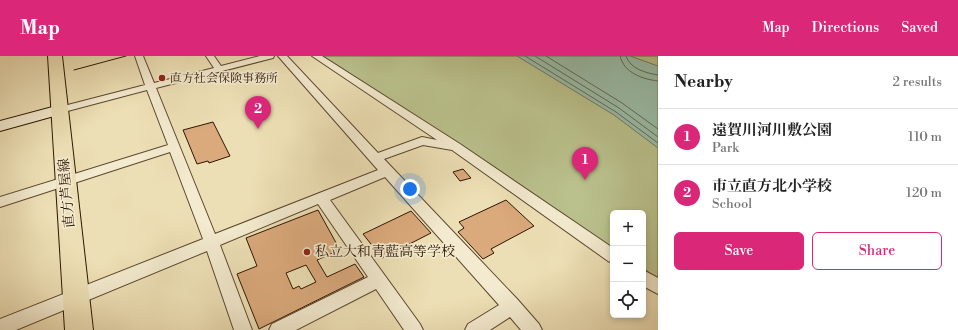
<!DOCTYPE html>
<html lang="en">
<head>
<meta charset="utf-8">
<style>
  :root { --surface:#fff; --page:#f6f6f6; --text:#222; --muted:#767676; --line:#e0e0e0; --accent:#db2777 }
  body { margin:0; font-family:"Libre Bodoni","Noto Serif JP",serif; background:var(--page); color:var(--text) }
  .controls { position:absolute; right:12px; bottom:12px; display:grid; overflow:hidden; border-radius:6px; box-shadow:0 2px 6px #0003 }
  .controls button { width:36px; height:36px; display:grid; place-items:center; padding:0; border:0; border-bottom:1px solid var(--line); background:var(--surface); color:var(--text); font:20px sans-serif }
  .you { position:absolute; left:410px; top:133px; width:14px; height:14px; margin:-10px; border:3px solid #fff; border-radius:50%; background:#1a73e8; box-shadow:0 0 0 6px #1a73e833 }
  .badge { display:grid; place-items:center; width:26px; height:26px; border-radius:50%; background:var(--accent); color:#fff; font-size:13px; font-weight:700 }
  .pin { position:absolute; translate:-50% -33px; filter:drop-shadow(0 1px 2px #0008) }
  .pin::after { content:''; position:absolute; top:21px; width:14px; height:12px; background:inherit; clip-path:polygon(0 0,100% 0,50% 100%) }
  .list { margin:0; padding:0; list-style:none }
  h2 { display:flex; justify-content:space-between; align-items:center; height:52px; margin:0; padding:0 16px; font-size:17px }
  h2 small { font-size:13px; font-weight:400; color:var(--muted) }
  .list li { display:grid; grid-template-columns:26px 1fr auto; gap:12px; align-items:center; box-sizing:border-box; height:56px; padding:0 16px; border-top:1px solid var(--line) }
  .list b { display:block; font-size:15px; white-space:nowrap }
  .list p { margin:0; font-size:13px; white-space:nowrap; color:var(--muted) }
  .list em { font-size:13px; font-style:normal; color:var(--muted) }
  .actions { display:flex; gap:8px; padding:12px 16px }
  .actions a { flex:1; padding:9px 0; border:1px solid var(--accent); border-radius:6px; text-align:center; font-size:14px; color:var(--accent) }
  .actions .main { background:var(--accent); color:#fff }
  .icon { flex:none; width:22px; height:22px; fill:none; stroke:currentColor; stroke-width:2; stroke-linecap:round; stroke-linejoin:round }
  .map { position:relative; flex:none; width:658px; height:274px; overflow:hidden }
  header { display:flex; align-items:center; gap:24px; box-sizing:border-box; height:56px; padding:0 20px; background:var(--accent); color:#fff }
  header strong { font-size:19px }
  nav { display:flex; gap:22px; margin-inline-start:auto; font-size:14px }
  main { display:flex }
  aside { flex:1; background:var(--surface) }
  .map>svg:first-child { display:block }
</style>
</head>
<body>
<header>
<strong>Map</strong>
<nav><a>Map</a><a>Directions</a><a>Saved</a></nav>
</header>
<main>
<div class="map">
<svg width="658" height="274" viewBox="0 0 658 274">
  <rect width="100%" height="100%" fill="#eddfb5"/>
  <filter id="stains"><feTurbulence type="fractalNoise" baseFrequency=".005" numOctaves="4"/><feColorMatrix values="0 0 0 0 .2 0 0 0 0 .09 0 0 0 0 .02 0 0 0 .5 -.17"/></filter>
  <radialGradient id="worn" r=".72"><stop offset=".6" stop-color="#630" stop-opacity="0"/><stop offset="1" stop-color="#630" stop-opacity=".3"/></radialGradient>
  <path fill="#bac18c" stroke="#736c46" d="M 321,0 L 658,0 L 658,223 L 643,212 L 643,157 L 613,157 L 613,192 Z"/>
  <path fill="#9abda9" stroke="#6e7a65" d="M 517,0 L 630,0 L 658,10 L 658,92 L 614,59 Z"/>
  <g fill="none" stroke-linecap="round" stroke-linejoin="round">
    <path stroke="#636a54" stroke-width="1" d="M 525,0 L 616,56 L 658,87
      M 535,0 L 619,52 L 658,81
      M 546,0 L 622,47 L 658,73
      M 620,0 C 624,17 642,23 658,25
      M 626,0 C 630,13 646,17 658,19"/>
  </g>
  <path fill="#daa97c" stroke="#2c1600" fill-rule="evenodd" d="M 213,66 L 230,100 L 209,107 L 208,105 L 197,108 L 183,74 Z
    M 463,113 L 471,122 L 460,125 L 453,116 Z
    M 506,144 L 534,170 L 491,193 L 494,197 L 483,203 L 458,176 L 464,172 L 459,166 Z
    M 318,154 L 340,194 L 317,204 L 327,221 L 355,208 L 364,221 L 259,273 L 237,218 L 257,210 L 246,182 ZM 306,209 L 316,226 L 301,233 L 299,230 L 293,233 L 286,217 Z
    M 411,155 L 431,177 L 382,202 L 363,178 Z"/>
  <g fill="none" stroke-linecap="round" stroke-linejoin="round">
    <defs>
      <path id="street" d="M 135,0 L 143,0 L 154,27 L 214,12 L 206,0 L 214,0 L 221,10 L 260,0 L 274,0 L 273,2 L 156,32 L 215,178 L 378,114 L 278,0 L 287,0 L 378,97 L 422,81 L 437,84 L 312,0 L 322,0 L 460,88 L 613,192 L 613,207 L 608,205 L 452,94 L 423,89 L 384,103 L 518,244 L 539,268 L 542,274 L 521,274 L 510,261 L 490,274 L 465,274 L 468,268 L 499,249 L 385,121 L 330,144 L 420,268 L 423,274 L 404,274 L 376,233 L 296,274 L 269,274 L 272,268 L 368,221 L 318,148 L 220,189 L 252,274 L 234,274 L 207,195 L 16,274 L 0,274 L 0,263 L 203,183 L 170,96 L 0,151 L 0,141 L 168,89 L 147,34 L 60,57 L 55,54 L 56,52 L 145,29 Z
        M 643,214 L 658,222 L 658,238 L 643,230 Z"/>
      <path id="secondary" d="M 60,49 L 65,51 L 68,54 L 65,57 L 0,75 L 0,65 Z"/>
      <path id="primary" d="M 48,0 L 62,0 L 93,274 L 65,274 Z"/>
    </defs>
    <use href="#street" stroke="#5c482d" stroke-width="2"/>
    <use href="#secondary" stroke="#2c1600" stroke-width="2"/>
    <use href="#primary" stroke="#2c1600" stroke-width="2"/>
    <use href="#street" fill="#f3eacf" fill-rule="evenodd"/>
    <use href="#secondary" fill="#f3eacf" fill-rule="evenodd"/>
    <use href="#primary" fill="#eddfb5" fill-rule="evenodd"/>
    <path stroke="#2c1600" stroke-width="1" d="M 74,14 L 126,0"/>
  </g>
  <g fill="#8f2418" stroke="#f3eacf" stroke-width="1.5">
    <circle cx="162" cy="22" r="4"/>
    <circle cx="307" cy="196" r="4"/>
  </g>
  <g text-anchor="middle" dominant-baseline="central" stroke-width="3.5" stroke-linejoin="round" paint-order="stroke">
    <g font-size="12" fill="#2c1600" stroke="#f3eacf" text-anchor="start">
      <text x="170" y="22">直方社会保険事務所</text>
    </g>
    <g font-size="14" fill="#2c1600" stroke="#f3eacf">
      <text transform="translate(67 137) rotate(-95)">直方芦屋線</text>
    </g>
    <g font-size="14" fill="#2c1600" stroke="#f3eacf" text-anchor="start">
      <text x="315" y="196">私立大和青藍高等学校</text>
    </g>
  </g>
  <rect width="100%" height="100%" filter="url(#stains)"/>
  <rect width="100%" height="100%" fill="url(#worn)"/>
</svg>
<div class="controls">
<button>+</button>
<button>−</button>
<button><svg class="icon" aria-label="locate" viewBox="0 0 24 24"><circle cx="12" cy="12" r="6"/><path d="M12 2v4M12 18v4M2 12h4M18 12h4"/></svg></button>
</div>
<div class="you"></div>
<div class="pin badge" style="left:585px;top:124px">1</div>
<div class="pin badge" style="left:258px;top:73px">2</div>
</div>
<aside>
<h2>Nearby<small>2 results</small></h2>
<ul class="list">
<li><span class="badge">1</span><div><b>遠賀川河川敷公園</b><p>Park</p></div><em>110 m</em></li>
<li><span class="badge">2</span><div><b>市立直方北小学校</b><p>School</p></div><em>120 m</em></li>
</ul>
<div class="actions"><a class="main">Save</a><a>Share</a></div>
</aside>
</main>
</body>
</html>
